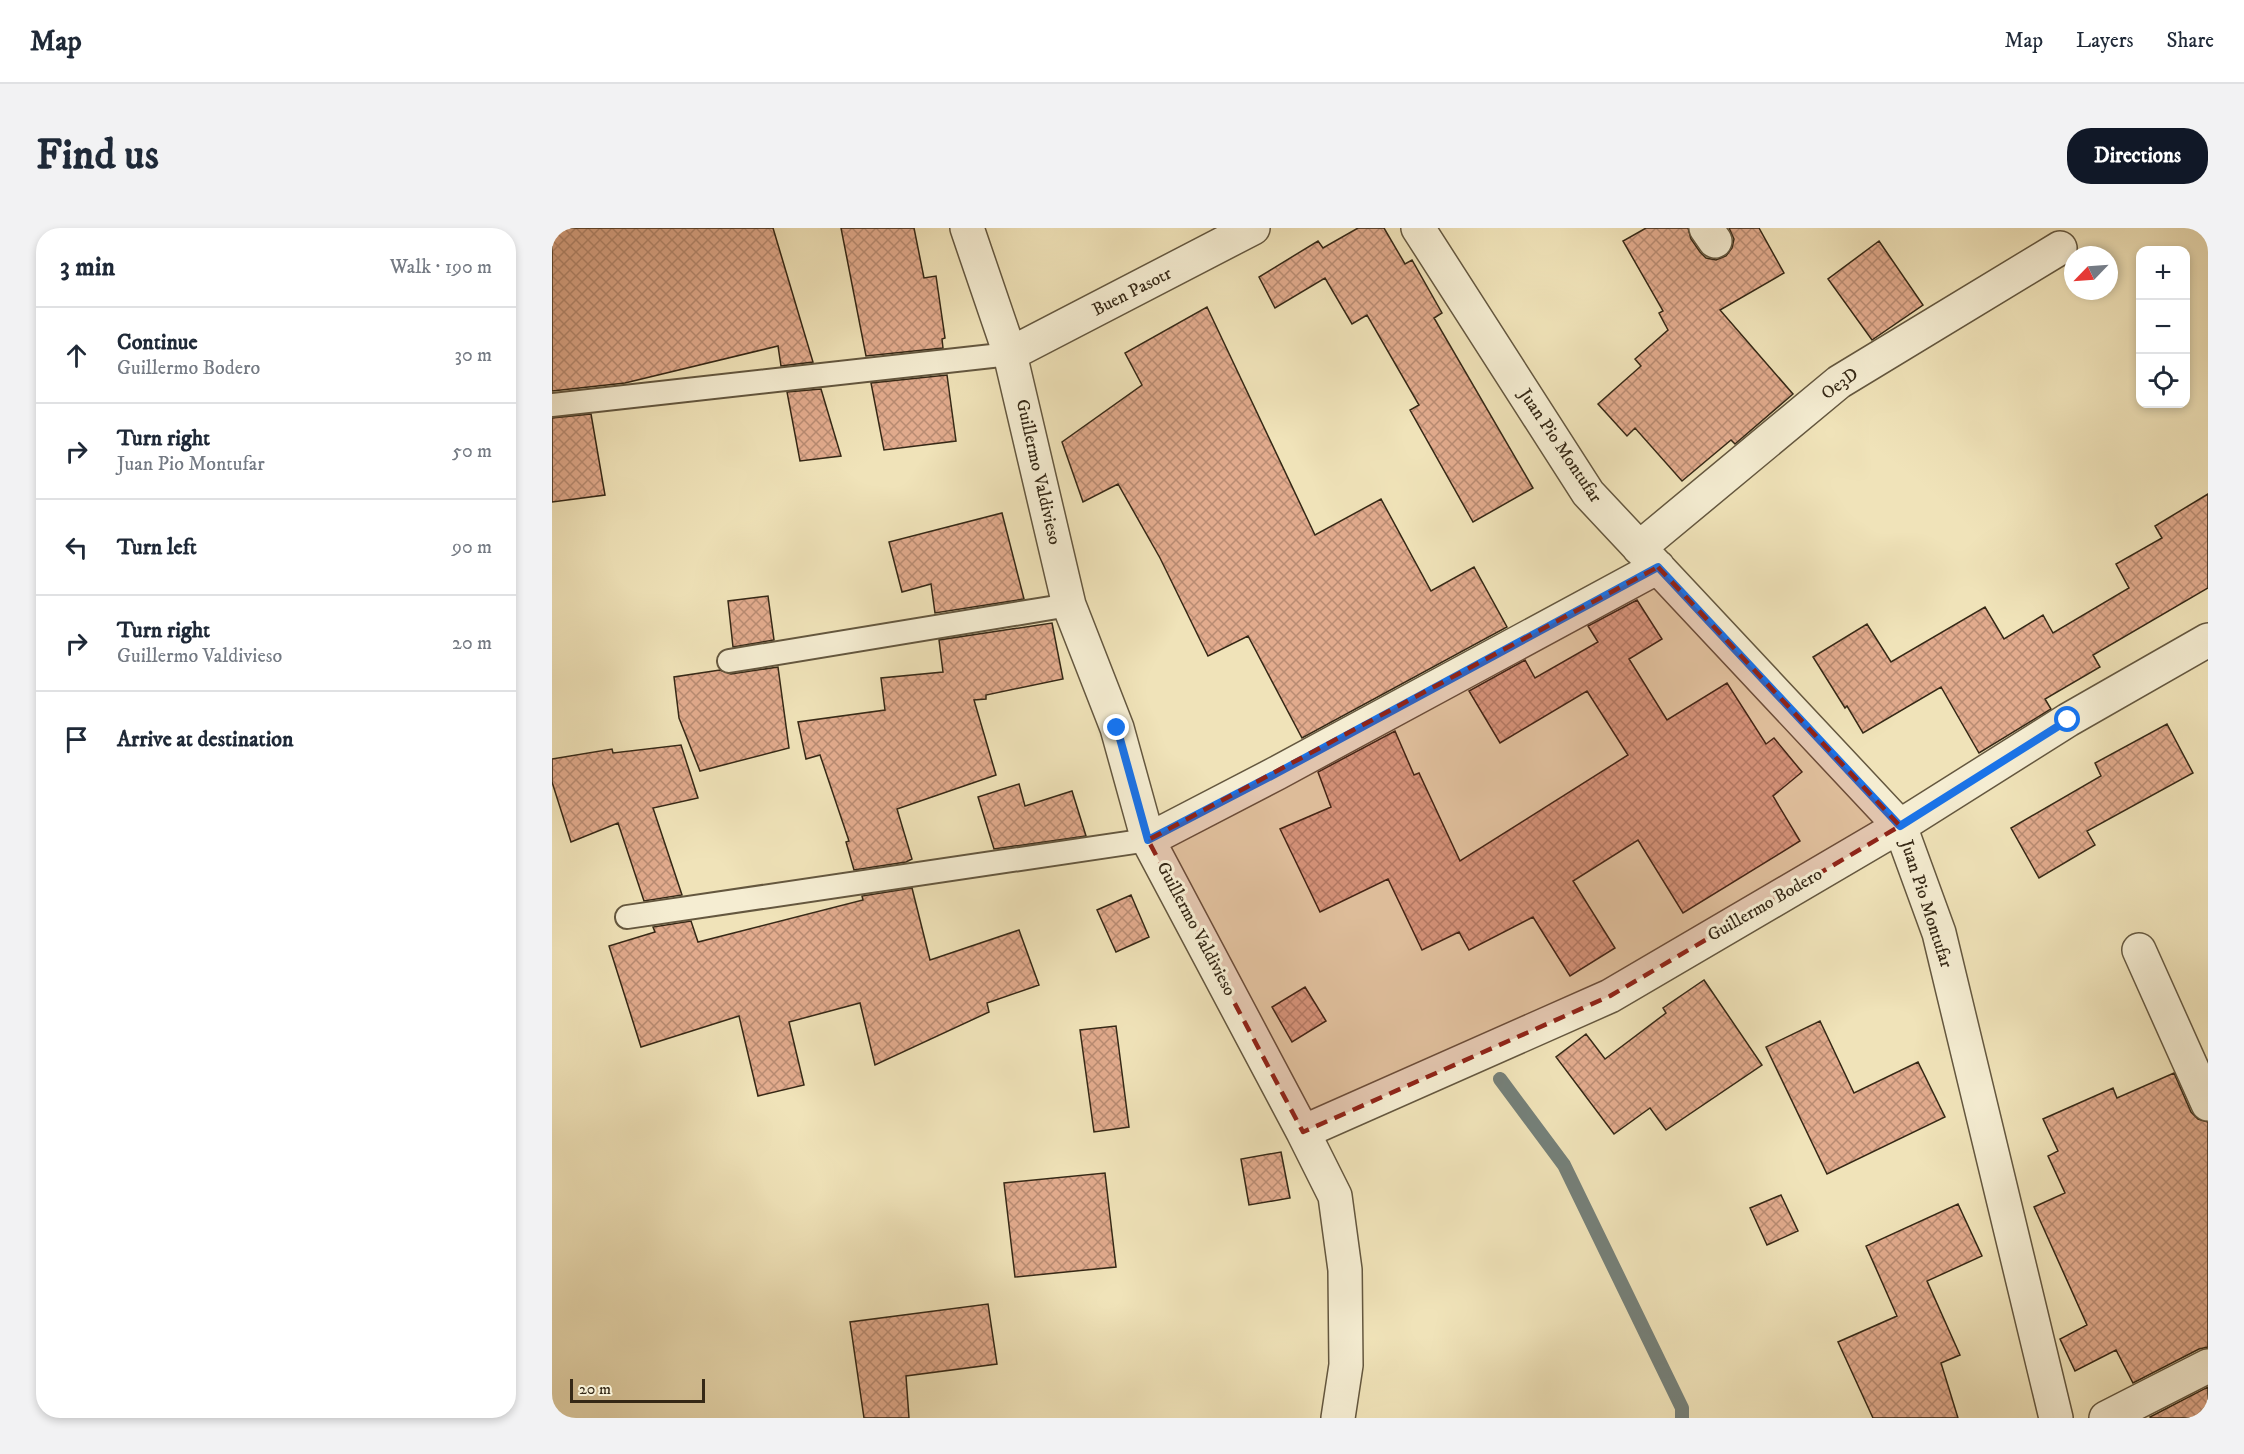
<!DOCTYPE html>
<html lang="en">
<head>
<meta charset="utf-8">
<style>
  :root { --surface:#fff; --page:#f2f2f3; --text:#1f2937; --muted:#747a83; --line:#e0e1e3; --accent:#111827 }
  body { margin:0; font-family:"IM FELL DW Pica",serif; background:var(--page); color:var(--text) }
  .controls { position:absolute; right:18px; top:18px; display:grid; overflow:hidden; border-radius:12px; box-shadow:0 3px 9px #0003 }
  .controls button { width:54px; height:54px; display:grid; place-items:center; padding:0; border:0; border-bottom:2px solid var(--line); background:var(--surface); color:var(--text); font:30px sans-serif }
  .compass { position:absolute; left:1512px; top:18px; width:54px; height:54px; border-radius:50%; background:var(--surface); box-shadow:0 3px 9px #0003; rotate:245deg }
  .scale { position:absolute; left:18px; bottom:15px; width:135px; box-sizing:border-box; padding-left:6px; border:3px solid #352816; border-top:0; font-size:16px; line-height:21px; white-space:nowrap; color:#352816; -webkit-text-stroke:4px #f5edd2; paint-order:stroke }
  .stop { position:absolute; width:18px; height:18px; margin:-14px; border:4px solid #1a73e8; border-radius:50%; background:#fff }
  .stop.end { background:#1a73e8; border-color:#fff; box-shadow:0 2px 6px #0008 }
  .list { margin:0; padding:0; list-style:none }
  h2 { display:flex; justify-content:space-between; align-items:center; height:78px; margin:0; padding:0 24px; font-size:26px }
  h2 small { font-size:20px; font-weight:400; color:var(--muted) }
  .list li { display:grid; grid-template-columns:39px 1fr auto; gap:18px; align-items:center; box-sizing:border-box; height:96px; padding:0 24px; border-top:2px solid var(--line) }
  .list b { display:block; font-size:22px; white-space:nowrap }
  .list p { margin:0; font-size:20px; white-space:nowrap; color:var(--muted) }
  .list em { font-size:20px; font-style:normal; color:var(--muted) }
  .icon { flex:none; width:33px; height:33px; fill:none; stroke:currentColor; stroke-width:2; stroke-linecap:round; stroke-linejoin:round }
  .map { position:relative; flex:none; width:1656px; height:1190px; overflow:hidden; border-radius:24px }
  header { display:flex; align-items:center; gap:36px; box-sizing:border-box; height:84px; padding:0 30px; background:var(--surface); border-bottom:2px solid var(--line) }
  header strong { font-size:28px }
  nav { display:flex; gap:33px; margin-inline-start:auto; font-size:21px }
  .intro { display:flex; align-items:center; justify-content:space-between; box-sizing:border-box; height:144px; padding:0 36px }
  h1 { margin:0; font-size:42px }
  .button { padding:15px 27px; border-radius:24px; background:var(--accent); color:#fff; font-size:21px; font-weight:700 }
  main { display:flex; gap:36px; padding:0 36px }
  aside { flex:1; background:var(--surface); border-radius:24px; box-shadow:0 3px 9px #0003 }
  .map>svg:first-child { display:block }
</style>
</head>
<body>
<header>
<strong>Map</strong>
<nav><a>Map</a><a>Layers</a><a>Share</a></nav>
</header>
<div class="intro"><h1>Find us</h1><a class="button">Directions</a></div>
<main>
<aside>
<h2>3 min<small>Walk · 190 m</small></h2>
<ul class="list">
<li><svg class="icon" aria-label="ahead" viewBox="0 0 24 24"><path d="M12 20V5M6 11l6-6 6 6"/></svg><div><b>Continue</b><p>Guillermo Bodero</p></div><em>30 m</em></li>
<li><svg class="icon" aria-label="right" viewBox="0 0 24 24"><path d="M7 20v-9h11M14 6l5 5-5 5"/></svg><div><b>Turn right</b><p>Juan Pio Montufar</p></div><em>50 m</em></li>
<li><svg class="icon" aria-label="left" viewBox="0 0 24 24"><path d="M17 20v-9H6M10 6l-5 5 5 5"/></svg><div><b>Turn left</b></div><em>90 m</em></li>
<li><svg class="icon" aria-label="right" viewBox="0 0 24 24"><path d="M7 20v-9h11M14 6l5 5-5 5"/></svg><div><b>Turn right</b><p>Guillermo Valdivieso</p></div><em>20 m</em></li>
<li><svg class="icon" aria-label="arrive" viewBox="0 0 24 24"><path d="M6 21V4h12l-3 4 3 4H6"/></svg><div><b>Arrive at destination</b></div></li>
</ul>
</aside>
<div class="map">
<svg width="1656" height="1190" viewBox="0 0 1656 1190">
  <defs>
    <pattern id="building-cross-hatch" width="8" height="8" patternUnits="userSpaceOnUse" patternTransform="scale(1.5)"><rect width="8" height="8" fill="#e2ab8d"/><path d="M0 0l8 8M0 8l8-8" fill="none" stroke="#b88b72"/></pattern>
  </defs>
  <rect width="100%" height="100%" fill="#f0e3b9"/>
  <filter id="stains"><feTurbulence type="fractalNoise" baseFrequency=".00333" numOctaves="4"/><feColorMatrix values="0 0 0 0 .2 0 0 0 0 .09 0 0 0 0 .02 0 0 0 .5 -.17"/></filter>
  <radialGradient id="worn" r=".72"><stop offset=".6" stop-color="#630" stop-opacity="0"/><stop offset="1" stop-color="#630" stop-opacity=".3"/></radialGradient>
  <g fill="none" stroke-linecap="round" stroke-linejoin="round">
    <path stroke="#758079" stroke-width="14" d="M 948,851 L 1012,937 L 1130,1180 L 1130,1190"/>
  </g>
  <path fill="url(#building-cross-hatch)" stroke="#352816" stroke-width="1.5" d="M 0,0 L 221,0 L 261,134 L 229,138 L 226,118 L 73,155 L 0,163 Z
    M 289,0 L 362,0 L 372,50 L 384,48 L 393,110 L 390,111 L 391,120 L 314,128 Z
    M 806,0 L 832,0 L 853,36 L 860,32 L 890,85 L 882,90 L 981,260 L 921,294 L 858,182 L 867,177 L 815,87 L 800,96 L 773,50 L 723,80 L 707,49 L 766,13 L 771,20 Z
    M 1094,0 L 1136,0 L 1139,11 L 1148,24 L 1154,30 L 1164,32 L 1174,28 L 1180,20 L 1182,11 L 1177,0 L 1207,0 L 1232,45 L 1168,82 L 1241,166 L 1183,216 L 1179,212 L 1130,253 L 1083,200 L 1075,208 L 1046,176 L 1089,138 L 1083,131 L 1116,102 L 1107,85 L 1111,83 L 1071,13 Z
    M 1327,13 L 1371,77 L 1320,112 L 1276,51 Z
    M 655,79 L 763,307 L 829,271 L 879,363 L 922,339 L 955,399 L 750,510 L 696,408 L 656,428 L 608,330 L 566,256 L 531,274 L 510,214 L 590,157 L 573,125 Z
    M 395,147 L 404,213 L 332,222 L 319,155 Z
    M 269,161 L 289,228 L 248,233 L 235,164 Z
    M 39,186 L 53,267 L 0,274 L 0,190 Z
    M 1656,266 L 1656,360 L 1541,427 L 1548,439 L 1493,471 L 1499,481 L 1427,525 L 1389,459 L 1311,505 L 1295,478 L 1293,480 L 1261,429 L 1315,396 L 1339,434 L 1433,379 L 1452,411 L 1491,387 L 1501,405 L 1577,360 L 1564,336 L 1610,310 L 1603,298 Z
    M 450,285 L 472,371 L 383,385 L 379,356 L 350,364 L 337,314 Z
    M 216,368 L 222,412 L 181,419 L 176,373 Z
    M 1085,372 L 1110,411 L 1077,431 L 1115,492 L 1175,455 L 1214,516 L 1222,510 L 1250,544 L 1221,568 L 1248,613 L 1131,685 L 1086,612 L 1021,653 L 1063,720 L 1018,748 L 981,689 L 917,722 L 907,704 L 870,722 L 836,651 L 768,684 L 728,601 L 779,579 L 766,544 L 843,503 L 862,547 L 867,545 L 908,633 L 1076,527 L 1035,463 L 948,515 L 917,463 L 973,432 L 983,450 L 1046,414 L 1036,398 Z
    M 500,395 L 511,451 L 434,467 L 434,471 L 422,472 L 444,547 L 345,581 L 360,631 L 354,634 L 302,642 L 294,614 L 297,613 L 268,527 L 254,531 L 246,494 L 333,482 L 329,450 L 391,444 L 387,412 Z
    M 226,439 L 237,520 L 148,543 L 127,490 L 122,449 L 168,442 L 179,446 Z
    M 1615,496 L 1641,545 L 1535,603 L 1543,617 L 1487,650 L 1459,600 L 1549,548 L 1543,535 Z
    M 129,517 L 146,570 L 101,580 L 130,667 L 92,673 L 66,595 L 19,614 L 0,554 L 0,531 L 60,521 L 61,525 Z
    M 467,556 L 473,578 L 520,563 L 534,608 L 442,621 L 426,569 Z
    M 360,660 L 378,732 L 467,702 L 487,757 L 435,775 L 437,784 L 323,837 L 308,775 L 237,794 L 252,857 L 206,868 L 187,788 L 89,819 L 57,718 L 103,704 L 101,699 L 139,693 L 146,714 L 311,672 L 310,668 Z
    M 579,667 L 597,709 L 564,724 L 545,682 Z
    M 1152,752 L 1210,837 L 1114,902 L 1098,880 L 1062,906 L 1004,829 L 1034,806 L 1053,831 L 1114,785 L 1111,780 Z
    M 753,759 L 774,793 L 740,814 L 720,779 Z
    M 1268,793 L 1302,865 L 1366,834 L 1393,889 L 1275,946 L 1214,819 Z
    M 564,798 L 577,899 L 542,904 L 528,802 Z
    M 1622,845 L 1639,884 L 1646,891 L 1656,894 L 1656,1119 L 1647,1121 L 1581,1155 L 1564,1122 L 1523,1143 L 1508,1111 L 1535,1097 L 1482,979 L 1513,965 L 1496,928 L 1506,923 L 1491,891 L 1561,860 L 1565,870 Z
    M 729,924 L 738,970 L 697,977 L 689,931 Z
    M 553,945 L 564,1039 L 463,1049 L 452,955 Z
    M 1229,967 L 1246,1003 L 1215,1017 L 1198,980 Z
    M 1406,976 L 1430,1028 L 1375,1053 L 1408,1127 L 1389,1135 L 1406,1190 L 1321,1190 L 1286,1114 L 1345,1088 L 1314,1018 Z
    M 436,1076 L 445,1136 L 354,1148 L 357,1190 L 312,1190 L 298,1094 Z
    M 1656,1159 L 1656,1190 L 1599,1190 L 1598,1189 Z"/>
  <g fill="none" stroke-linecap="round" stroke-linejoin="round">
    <defs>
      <path id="lane" d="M 0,177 L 458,126
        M 177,433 L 517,377
        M 75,689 L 596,612"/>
      <path id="street" d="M 415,0 L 458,126 L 517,377 L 565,500 L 596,612 L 751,904 L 783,968 L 793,1042 L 794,1137 L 786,1190
        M 866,0 L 1036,265 L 1348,598 L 1387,705 L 1504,1190
        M 1154,0 L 1163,13
        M 458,126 L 701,0
        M 1087,320 L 1287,154 L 1508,20
        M 596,612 L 725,545 L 1106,339
        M 1587,722 L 1656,876
        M 751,904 L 1058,768 L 1348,598 L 1516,492 L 1656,412
        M 1554,1190 L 1656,1138"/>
    </defs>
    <use href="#lane" stroke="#64573f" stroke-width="26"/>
    <use href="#street" stroke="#64573f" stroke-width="36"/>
    <use href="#lane" stroke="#f5edd2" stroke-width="22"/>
    <use href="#street" stroke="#f5edd2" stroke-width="33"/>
  </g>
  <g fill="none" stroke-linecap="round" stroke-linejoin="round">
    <path stroke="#1a73e8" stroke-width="8" d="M 565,500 L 596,612 L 725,545 L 1106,339 L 1348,598 L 1516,492"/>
  </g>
  <path fill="#8f2418" fill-opacity="0.2" stroke="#8f2418" stroke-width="4.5" stroke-dasharray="12 8" stroke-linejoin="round" d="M 1106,339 L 1348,598 L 1058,768 L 751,904 L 596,612 Z"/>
  <g text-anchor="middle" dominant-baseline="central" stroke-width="6" stroke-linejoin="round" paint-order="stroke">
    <g font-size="18" fill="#352816" stroke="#f5edd2">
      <text transform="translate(580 64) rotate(-27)">Buen Pasotr</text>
      <text transform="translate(1288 156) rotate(-36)">Oe3D</text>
      <text transform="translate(1008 218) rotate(56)">Juan Pio Montufar</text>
      <text transform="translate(486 244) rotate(77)">Guillermo Valdivieso</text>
      <text transform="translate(1374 676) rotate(72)">Juan Pio Montufar</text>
      <text transform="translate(1213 677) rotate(-30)">Guillermo Bodero</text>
      <text transform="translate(644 701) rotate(62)">Guillermo Valdivieso</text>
    </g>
  </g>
  <rect width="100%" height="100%" filter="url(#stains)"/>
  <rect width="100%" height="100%" fill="url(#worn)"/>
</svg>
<div class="controls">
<button>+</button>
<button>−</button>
<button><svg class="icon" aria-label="locate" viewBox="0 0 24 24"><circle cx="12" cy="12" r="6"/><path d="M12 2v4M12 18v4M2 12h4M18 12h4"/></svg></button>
</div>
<svg class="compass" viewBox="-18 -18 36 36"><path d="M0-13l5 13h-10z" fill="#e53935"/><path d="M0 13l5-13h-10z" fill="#747a83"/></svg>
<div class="scale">20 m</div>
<div class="stop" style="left:1516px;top:492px"></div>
<div class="stop end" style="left:565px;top:500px"></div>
</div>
</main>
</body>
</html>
